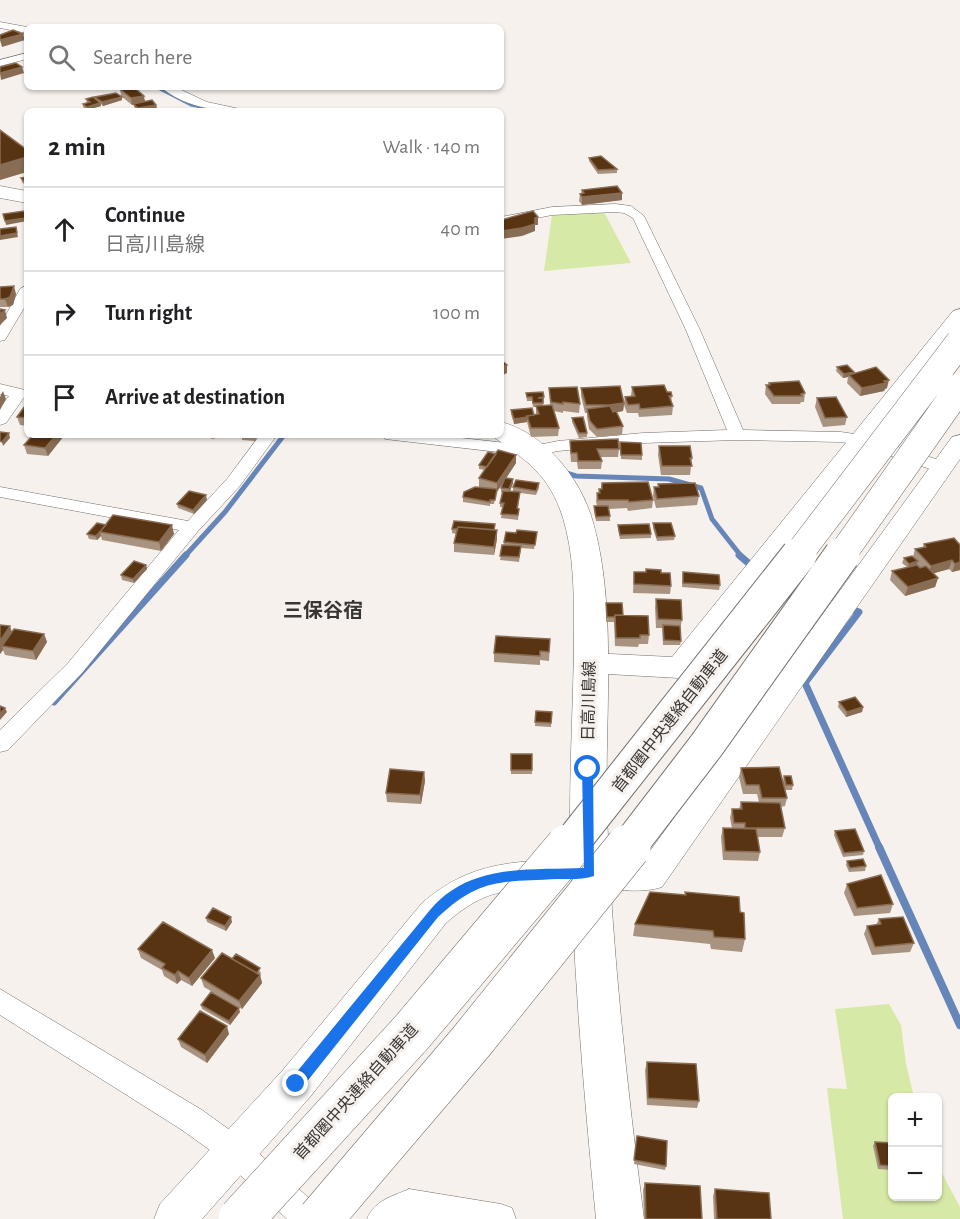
<!DOCTYPE html>
<html lang="en">
<head>
<meta charset="utf-8">
<style>
  :root { --surface:#fff; --page:#f2f2f2; --text:#202124; --muted:#757577; --line:#e0e0e0 }
  body { margin:0; font-family:"Alegreya Sans","Noto Sans JP",sans-serif; background:var(--page); color:var(--text) }
  .controls { position:absolute; right:18px; bottom:18px; display:grid; overflow:hidden; border-radius:9px; box-shadow:0 2px 4px #0004 }
  .controls button { width:54px; height:54px; display:grid; place-items:center; padding:0; border:0; border-bottom:2px solid var(--line); background:var(--surface); color:var(--text); font:30px sans-serif }
  .stop { position:absolute; width:18px; height:18px; margin:-14px; border:4px solid #1a73e8; border-radius:50%; background:#fff }
  .stop.end { background:#1a73e8; border-color:#fff; box-shadow:0 2px 6px #0008 }
  .list { margin:0; padding:0; list-style:none }
  h2 { display:flex; justify-content:space-between; align-items:center; height:78px; margin:0; padding:0 24px; font-size:26px }
  h2 small { font-size:20px; font-weight:400; color:var(--muted) }
  .list li { display:grid; grid-template-columns:39px 1fr auto; gap:18px; align-items:center; box-sizing:border-box; height:84px; padding:0 24px; border-top:2px solid var(--line) }
  .list b { display:block; font-size:22px; white-space:nowrap }
  .list p { margin:0; font-size:20px; white-space:nowrap; color:var(--muted) }
  .list em { font-size:20px; font-style:normal; color:var(--muted) }
  .icon { flex:none; width:33px; height:33px; fill:none; stroke:currentColor; stroke-width:2; stroke-linecap:round; stroke-linejoin:round }
  .map { position:relative; flex:none; width:960px; height:1219px; overflow:hidden }
  .search { position:absolute; background:var(--surface); box-shadow:0 2px 4px #0004; left:24px; top:24px; width:480px; height:66px; display:flex; align-items:center; gap:15px; box-sizing:border-box; padding:0 21px; border-radius:9px; color:var(--muted); font-size:22px }
  .panel { position:absolute; background:var(--surface); box-shadow:0 2px 4px #0004; left:24px; top:108px; width:480px; height:330px; border-radius:9px }
  .map>svg:first-child { display:block }
</style>
</head>
<body>
<div class="map">
<svg width="960" height="1219" viewBox="0 0 960 1219">
  <rect width="100%" height="100%" fill="#f6f1ed"/>
  <path fill="#d7e9a6" d="M 604,212 L 631,263 L 544,271 L 552,215 Z
    M 889,1004 L 901,1025 L 906,1064 L 914,1097 L 892,1098 L 892,1196 L 938,1196 L 938,1166 L 960,1207 L 960,1219 L 843,1219 L 827,1088 L 847,1089 L 835,1009 Z"/>
  <g fill="none" stroke-linecap="round" stroke-linejoin="round">
    <path stroke="#6686b9" stroke-width="3" d="M 156,87 L 191,105 L 222,111"/>
    <path stroke="#6686b9" stroke-width="5" d="M 563,472 L 576,476 L 669,479 L 701,488 L 712,519 L 741,556
      M 185,556 L 225,512 L 284,435"/>
    <path stroke="#6686b9" stroke-width="7" d="M 739,555 L 753,567
      M 848,608 L 859,612 L 805,683 L 880,849
      M 54,702 L 186,555"/>
    <path stroke="#6686b9" stroke-width="8" d="M 879,847 L 960,1025"/>
    <defs>
      <path id="street" d="M 0,22 L 27,27 L 27,33 L 0,28 Z
        M 27,53 L 27,59 L 0,66 L 0,60 Z
        M 161,87 L 175,87 L 207,102 L 240,109 L 241,111 C 214,111 182,106 161,87 Z
        M 615,204 L 631,206 L 644,216 L 700,330 L 743,430 L 841,432 L 861,435 L 948,463 L 951,467 L 948,471 L 936,471 L 858,445 L 841,442 L 737,440 L 643,443 L 558,451 L 533,456 L 385,439 L 383,435 L 435,435 L 533,446 L 558,441 L 643,433 L 727,430 L 686,330 L 633,218 L 624,213 L 615,212 L 552,215 L 501,225 L 501,217 L 552,207 Z
        M 27,285 L 27,303 L 5,340 L 0,341 L 0,326 L 20,289 Z
        M 0,384 L 25,390 L 27,393 L 6,423 L 0,425 L 0,408 L 9,396 L 0,394 Z
        M 260,435 L 277,435 L 239,487 L 198,531 L 82,673 L 8,750 L 0,752 L 0,730 L 68,663 L 179,530 L 0,497 L 0,487 L 188,521 L 227,479 Z
        M 0,989 L 202,1110 L 245,1141 L 320,1208 L 324,1219 L 287,1219 L 225,1161 L 182,1130 L 0,1015 Z
        M 409,1189 L 501,1204 L 512,1208 L 516,1219 L 367,1219 C 375,1200 391,1197 409,1189 Z"/>
      <path id="secondary" d="M 960,309 L 960,328 L 689,675 L 679,678 L 590,673 L 580,670 L 576,663 L 580,656 L 590,653 L 672,657 L 953,311 Z
        M 960,435 L 960,459 L 662,887 C 640,894 609,890 587,883 L 582,873 L 587,863 L 599,859 L 642,862 L 952,437 Z
        M 552,860 L 564,864 L 569,874 L 564,884 C 548,889 533,888 517,890 C 487,892 468,904 446,923 L 310,1097 L 202,1219 L 154,1219 L 160,1204 L 282,1071 L 422,903 C 463,868 499,862 552,860 Z"/>
      <path id="primary" d="M 0,186 L 27,191 L 27,203 L 0,198 Z
        M 501,422 C 545,433 581,479 593,522 C 618,610 604,724 607,816 C 612,951 627,1085 644,1219 L 596,1219 C 583,1083 571,948 570,812 C 570,751 574,691 574,631 C 574,594 574,554 563,518 C 549,474 527,461 491,435 L 501,435 Z"/>
    </defs>
    <use href="#street" stroke="#736f6b" stroke-width="1"/>
    <use href="#secondary" stroke="#736f6b" stroke-width="1"/>
    <use href="#primary" stroke="#736f6b" stroke-width="1"/>
    <use href="#street" fill="#fff" fill-rule="evenodd"/>
    <use href="#secondary" fill="#fff" fill-rule="evenodd"/>
    <use href="#primary" fill="#fff" fill-rule="evenodd"/>
    <defs>
      <path id="highway-bridge-far2" d="M 797,556 L 960,342
        M 841,556 L 960,387"/>
      <path id="highway-bridge-far1" d="M 567,849 L 799,555
        M 627,849 L 706,746 L 842,555"/>
      <path id="highway-bridge" d="M 241,1219 L 412,1032 L 568,847
        M 320,1219 L 471,1042 L 628,847"/>
    </defs>
    <use href="#highway-bridge-far2" stroke="#736f6b" stroke-width="29" stroke-linecap="butt"/>
    <use href="#highway-bridge-far1" stroke="#736f6b" stroke-width="37" stroke-linecap="butt"/>
    <use href="#highway-bridge" stroke="#736f6b" stroke-width="46" stroke-linecap="butt"/>
    <use href="#highway-bridge-far2" stroke="#fff" stroke-width="28"/>
    <use href="#highway-bridge-far1" stroke="#fff" stroke-width="35"/>
    <use href="#highway-bridge" stroke="#fff" stroke-width="45"/>
  </g>
  <path fill="#a89280" d="M 27,31 L 27,39 L 25,38 L 23,32 Z
    M 120,89 L 142,94 L 145,101 L 157,108 L 138,111 L 134,107 L 134,105 L 132,105 L 121,96 Z
    M 95,97 L 122,100 L 103,106 L 101,104 L 101,106 L 87,110 L 83,107 L 83,104 L 87,103 L 86,99 L 96,99 Z
    M 589,158 L 617,169 L 617,173 L 598,174 L 589,161 Z
    M 27,177 L 27,187 L 22,182 L 21,178 Z
    M 582,190 L 622,200 L 582,205 L 579,201 L 580,194 L 581,193 Z
    M 0,287 L 16,294 L 13,305 L 8,307 L 0,307 Z
    M 837,367 L 853,374 L 887,388 L 885,389 L 884,391 L 860,396 L 847,383 L 848,377 L 843,378 L 836,371 Z
    M 769,383 L 805,393 L 804,402 L 801,402 L 800,404 L 772,404 L 765,394 L 766,385 L 768,385 Z
    M 632,387 L 667,392 L 672,396 L 671,402 L 673,406 L 672,415 L 639,417 L 638,413 L 627,413 L 624,405 L 623,411 L 616,412 L 623,426 L 622,435 L 597,437 L 589,429 L 587,417 L 587,413 L 585,413 L 581,396 L 581,388 L 624,403 L 625,397 L 631,396 Z
    M 549,388 L 580,404 L 579,413 L 563,411 L 563,413 L 554,411 L 559,428 L 558,436 L 531,437 L 527,422 L 514,424 L 511,414 L 511,410 L 536,415 L 536,407 L 533,407 L 532,401 L 527,401 L 526,393 L 544,397 L 543,406 L 550,405 Z
    M 817,398 L 847,417 L 845,425 L 823,427 L 815,407 Z
    M 27,403 L 27,426 L 20,425 L 17,417 Z
    M 572,418 L 587,433 L 587,437 L 579,438 L 572,422 Z
    M 196,435 L 217,435 L 214,439 Z
    M 242,435 L 258,435 L 255,441 L 242,440 Z
    M 63,437 L 48,456 L 27,454 L 24,445 Z
    M 570,441 L 619,449 L 618,457 L 601,457 L 602,461 L 601,469 L 578,469 L 577,462 L 571,462 L 570,449 Z
    M 620,442 L 642,455 L 642,460 L 621,459 Z
    M 659,446 L 692,458 L 690,475 L 661,475 L 658,455 Z
    M 496,454 L 516,455 L 516,463 L 506,478 L 513,479 L 513,483 L 510,491 L 513,492 L 513,487 L 539,483 L 539,488 L 536,495 L 520,493 L 518,508 L 519,509 L 518,520 L 501,518 L 503,507 L 500,507 L 500,503 L 502,493 L 501,492 L 501,488 L 503,482 L 497,491 L 494,504 L 490,504 L 490,506 L 463,502 L 463,497 L 479,487 L 479,478 L 485,470 L 479,469 L 479,465 Z
    M 602,483 L 653,500 L 652,508 L 628,511 L 627,508 L 609,509 L 610,516 L 610,521 L 596,521 L 594,511 L 594,506 L 597,506 L 596,501 L 597,493 L 598,493 L 599,489 L 601,489 Z
    M 658,484 L 699,496 L 697,505 L 656,508 L 653,496 L 654,487 L 658,487 Z
    M 207,500 L 194,514 L 178,508 L 177,504 Z
    M 653,523 L 675,536 L 674,540 L 657,541 L 653,528 Z
    M 106,525 L 174,534 L 161,551 L 102,540 L 101,536 L 97,540 L 89,539 L 87,534 Z
    M 618,525 L 651,534 L 651,538 L 620,539 L 618,529 Z
    M 452,529 L 497,530 L 497,539 L 494,555 L 454,552 L 454,543 L 456,534 L 452,533 Z
    M 537,532 L 534,549 L 521,548 L 519,562 L 500,560 L 504,542 L 516,533 Z
    M 924,544 L 960,545 L 960,570 L 952,572 L 949,569 L 933,573 L 938,578 L 935,587 L 905,596 L 890,580 L 892,571 L 907,567 L 902,563 L 904,558 L 913,557 L 915,549 L 923,547 Z
    M 146,565 L 147,569 L 134,583 L 122,580 L 121,575 Z
    M 634,572 L 661,573 L 671,586 L 670,594 L 633,593 Z
    M 683,572 L 720,585 L 719,590 L 682,587 Z
    M 656,599 L 682,620 L 680,629 L 681,641 L 680,645 L 663,645 L 662,628 L 656,628 L 655,607 Z
    M 606,603 L 649,635 L 648,644 L 639,644 L 638,647 L 615,646 L 614,622 L 606,622 Z
    M 0,625 L 12,632 L 44,634 L 47,642 L 36,660 L 5,655 L 3,650 L 0,654 Z
    M 550,639 L 549,661 L 540,660 L 540,665 L 494,662 L 494,653 Z
    M 839,702 L 863,707 L 862,712 L 846,717 L 838,707 Z
    M 536,711 L 552,712 L 551,727 L 535,726 Z
    M 511,754 L 532,754 L 532,774 L 511,774 Z
    M 741,768 L 783,781 L 784,776 L 793,785 L 792,790 L 785,790 L 787,798 L 785,806 L 781,807 L 785,828 L 782,837 L 758,837 L 760,852 L 758,861 L 723,860 L 721,837 L 723,828 L 732,828 L 730,818 L 732,809 L 739,809 L 741,802 L 759,802 L 757,794 L 743,794 L 739,777 Z
    M 424,772 L 425,781 L 421,804 L 387,802 L 386,793 Z
    M 835,831 L 864,851 L 863,855 L 843,857 L 834,835 Z
    M 847,861 L 866,866 L 865,871 L 849,872 L 846,865 Z
    M 847,884 L 893,904 L 890,913 L 854,916 L 844,893 Z
    M 685,892 L 745,939 L 742,952 L 711,949 L 710,944 L 633,936 L 635,924 L 685,895 Z
    M 206,918 L 232,922 L 226,931 L 207,922 Z
    M 879,919 L 914,943 L 910,952 L 872,955 L 864,934 L 867,926 L 876,925 Z
    M 138,949 L 215,958 L 192,986 L 181,980 L 177,984 L 164,976 L 162,970 L 141,958 Z
    M 232,959 L 261,972 L 260,975 L 262,983 L 242,1009 L 204,987 L 201,978 Z
    M 201,1005 L 240,1012 L 230,1025 L 202,1009 Z
    M 229,1034 L 207,1063 L 181,1047 L 178,1039 Z
    M 647,1062 L 699,1101 L 697,1108 L 647,1105 L 645,1070 Z
    M 636,1140 L 666,1166 L 665,1170 L 634,1164 Z
    M 875,1142 L 892,1143 L 892,1170 L 878,1169 L 873,1146 Z
    M 645,1183 L 702,1219 L 644,1219 L 643,1190 Z
    M 715,1189 L 771,1219 L 714,1219 L 713,1196 Z"/>
  <path fill="#886d54" d="M 23,34 L 25,40 L 2,47 L 0,40 Z
    M 22,67 L 24,73 L 1,80 L 0,73 Z
    M 144,96 L 145,102 L 132,105 L 131,98 Z
    M 122,97 L 122,100 L 103,106 L 102,102 Z
    M 100,103 L 101,106 L 87,110 L 87,107 Z
    M 156,105 L 157,108 L 138,111 L 138,108 Z
    M 27,157 L 27,172 L 0,180 L 0,165 Z
    M 622,193 L 622,200 L 582,205 L 582,197 Z
    M 538,217 L 538,225 L 535,225 L 535,218 Z
    M 26,218 L 27,221 L 6,225 L 5,221 Z
    M 535,224 L 535,231 L 522,236 L 501,239 L 501,231 Z
    M 17,233 L 18,237 L 0,240 L 0,236 Z
    M 14,286 L 16,294 L 13,305 L 8,307 L 5,299 Z
    M 5,310 L 7,318 L 0,325 L 0,314 Z
    M 507,365 L 507,373 L 501,376 L 501,367 Z
    M 854,372 L 853,376 L 849,375 L 848,377 L 843,378 L 844,374 Z
    M 889,380 L 887,388 L 885,389 L 884,391 L 860,396 L 862,388 Z
    M 3,391 L 6,399 L 0,410 L 0,397 Z
    M 624,403 L 623,411 L 609,414 L 609,405 Z
    M 527,417 L 527,422 L 514,424 L 514,419 Z
    M 9,433 L 10,438 L 3,446 L 2,442 Z
    M 56,435 L 63,435 L 63,437 L 48,456 L 45,448 Z
    M 516,455 L 516,463 L 497,492 L 497,483 Z
    M 513,479 L 513,483 L 509,494 L 509,489 Z
    M 206,495 L 207,500 L 194,514 L 193,510 Z
    M 106,525 L 100,532 L 101,536 L 97,540 L 96,536 Z
    M 172,525 L 174,534 L 161,551 L 159,542 Z
    M 497,530 L 497,539 L 494,555 L 494,547 Z
    M 952,560 L 949,569 L 928,575 L 931,566 Z
    M 918,561 L 916,566 L 908,568 L 909,564 Z
    M 960,562 L 960,570 L 952,572 L 955,564 Z
    M 146,565 L 147,569 L 134,583 L 133,579 Z
    M 938,578 L 935,587 L 905,596 L 908,587 Z
    M 10,626 L 13,635 L 2,646 L 3,650 L 0,654 L 0,641 Z
    M 44,634 L 47,642 L 36,660 L 33,651 Z
    M 863,707 L 862,712 L 846,717 L 847,712 Z
    M 5,708 L 7,712 L 0,720 L 0,714 Z
    M 424,772 L 425,781 L 421,804 L 420,795 Z
    M 231,917 L 232,922 L 226,931 L 225,926 Z
    M 212,950 L 215,958 L 192,986 L 189,978 Z
    M 178,971 L 181,980 L 177,984 L 175,975 Z
    M 260,975 L 262,983 L 242,1009 L 239,1001 Z
    M 239,1008 L 240,1012 L 230,1025 L 229,1021 Z
    M 227,1026 L 229,1034 L 207,1063 L 205,1055 Z"/>
  <path fill="#593412" stroke="#886d54" stroke-width="1.5" d="M 13,30 L 23,34 L 0,40 L 0,35 Z
    M 16,63 L 22,67 L 0,73 L 0,67 Z
    M 131,87 L 138,87 L 141,89 L 137,90 L 144,96 L 131,98 L 120,89 Z
    M 116,93 L 122,97 L 102,102 L 95,97 Z
    M 93,97 L 100,103 L 87,107 L 83,104 L 90,102 L 86,99 Z
    M 152,100 L 156,105 L 138,108 L 133,104 Z
    M 0,130 L 27,150 L 27,157 L 0,165 Z
    M 601,156 L 617,169 L 598,170 L 589,158 Z
    M 27,177 L 27,184 L 21,178 Z
    M 617,186 L 622,193 L 582,197 L 580,194 L 584,193 L 582,190 Z
    M 24,211 L 26,218 L 5,221 L 3,214 Z
    M 533,211 L 538,217 L 535,218 L 535,224 L 522,228 L 501,231 L 501,220 Z
    M 16,227 L 17,233 L 0,236 L 0,229 Z
    M 14,286 L 10,297 L 5,299 L 0,299 L 0,287 Z
    M 0,309 L 5,310 L 0,314 Z
    M 501,360 L 507,365 L 501,367 Z
    M 847,365 L 854,372 L 844,374 L 837,367 Z
    M 876,367 L 889,380 L 884,381 L 886,383 L 862,388 L 849,375 Z
    M 799,381 L 805,393 L 801,394 L 802,396 L 774,396 L 766,385 L 770,385 L 769,383 Z
    M 664,385 L 667,392 L 671,392 L 672,396 L 669,396 L 673,406 L 640,409 L 639,404 L 628,405 L 625,397 L 635,396 L 632,387 Z
    M 620,386 L 624,403 L 609,405 L 586,405 L 581,388 Z
    M 577,387 L 580,404 L 563,402 L 563,404 L 551,402 L 549,388 Z
    M 543,392 L 544,397 L 538,398 L 543,398 L 543,403 L 533,403 L 532,397 L 527,397 L 526,393 Z
    M 836,397 L 847,417 L 825,418 L 817,398 Z
    M 27,403 L 27,418 L 17,417 Z
    M 552,405 L 559,428 L 531,428 L 527,416 L 539,414 L 536,406 Z
    M 610,406 L 613,412 L 616,411 L 623,426 L 597,429 L 590,421 L 587,409 Z
    M 532,408 L 534,415 L 527,416 L 528,417 L 514,419 L 511,410 Z
    M 583,417 L 587,433 L 579,433 L 572,418 Z
    M 0,432 L 9,433 L 2,442 L 0,441 Z
    M 33,435 L 56,435 L 45,448 L 24,445 Z
    M 242,435 L 255,435 L 254,437 L 241,436 Z
    M 618,439 L 619,449 L 597,449 L 602,461 L 578,461 L 577,453 L 571,453 L 570,441 Z
    M 620,442 L 641,443 L 642,455 L 621,455 Z
    M 659,446 L 690,446 L 692,458 L 690,458 L 692,466 L 662,466 Z
    M 498,450 L 516,455 L 497,483 L 479,478 Z
    M 488,452 L 496,454 L 487,467 L 479,465 Z
    M 505,478 L 513,479 L 509,489 L 501,488 Z
    M 516,480 L 539,483 L 536,491 L 513,487 Z
    M 648,482 L 653,500 L 629,502 L 628,500 L 598,500 L 597,493 L 600,493 L 599,489 L 602,489 L 602,483 Z
    M 695,483 L 699,496 L 657,499 L 654,487 L 659,487 L 658,484 Z
    M 475,487 L 497,489 L 495,500 L 490,500 L 490,502 L 463,497 L 464,492 Z
    M 189,491 L 206,495 L 193,510 L 177,504 Z
    M 503,491 L 520,492 L 517,508 L 519,509 L 518,515 L 501,514 L 504,503 L 500,503 Z
    M 594,506 L 608,506 L 610,516 L 596,517 Z
    M 113,515 L 172,525 L 159,542 L 100,532 Z
    M 454,521 L 495,524 L 494,530 L 458,527 L 457,529 L 452,529 Z
    M 97,523 L 106,525 L 96,536 L 87,534 Z
    M 653,523 L 671,523 L 675,536 L 657,537 Z
    M 649,524 L 651,534 L 620,535 L 618,525 Z
    M 458,527 L 497,530 L 494,547 L 454,543 Z
    M 517,530 L 537,532 L 535,545 L 504,542 L 506,532 L 516,533 Z
    M 954,538 L 960,545 L 960,562 L 955,564 L 952,560 L 931,566 L 915,549 L 926,547 L 924,544 Z
    M 502,545 L 521,546 L 519,557 L 500,556 Z
    M 912,556 L 918,561 L 909,564 L 904,558 Z
    M 134,561 L 146,565 L 133,579 L 121,575 Z
    M 917,565 L 920,568 L 926,566 L 938,578 L 908,587 L 892,571 Z
    M 646,569 L 661,570 L 661,573 L 670,573 L 671,586 L 634,584 L 634,572 L 646,572 Z
    M 683,572 L 719,575 L 720,585 L 683,583 Z
    M 656,599 L 681,600 L 682,620 L 658,619 Z
    M 606,603 L 622,603 L 623,615 L 615,615 L 615,617 L 607,617 Z
    M 615,615 L 648,616 L 649,635 L 640,635 L 640,638 L 616,638 Z
    M 0,625 L 10,626 L 0,641 Z
    M 663,625 L 680,626 L 681,641 L 664,640 Z
    M 14,629 L 44,634 L 33,651 L 2,646 Z
    M 496,636 L 550,639 L 549,652 L 540,651 L 540,656 L 494,653 Z
    M 855,697 L 863,707 L 847,712 L 839,702 Z
    M 0,706 L 5,708 L 0,714 Z
    M 536,711 L 552,712 L 551,723 L 535,722 Z
    M 511,754 L 532,754 L 532,770 L 511,770 Z
    M 779,767 L 787,798 L 762,798 L 759,785 L 746,785 L 741,768 Z
    M 390,769 L 424,772 L 420,795 L 386,793 Z
    M 784,776 L 791,776 L 793,785 L 786,785 Z
    M 741,802 L 780,803 L 785,828 L 745,828 L 745,823 L 734,823 L 732,809 L 742,809 Z
    M 723,828 L 756,829 L 760,852 L 725,851 Z
    M 855,829 L 864,851 L 844,853 L 835,831 Z
    M 863,859 L 866,866 L 850,868 L 847,861 Z
    M 881,875 L 893,904 L 857,908 L 847,884 Z
    M 650,892 L 686,895 L 685,892 L 739,897 L 740,912 L 744,913 L 745,939 L 714,937 L 713,931 L 635,924 Z
    M 213,908 L 231,917 L 225,926 L 206,918 Z
    M 903,917 L 914,943 L 875,947 L 867,926 L 881,924 L 879,919 Z
    M 163,922 L 212,950 L 189,978 L 178,971 L 175,975 L 162,968 L 165,964 L 138,949 Z
    M 222,953 L 260,975 L 239,1001 L 201,978 Z
    M 236,954 L 260,968 L 257,973 L 232,959 Z
    M 211,992 L 239,1008 L 229,1021 L 201,1005 Z
    M 200,1011 L 227,1026 L 205,1055 L 178,1039 Z
    M 647,1062 L 696,1064 L 699,1101 L 648,1098 Z
    M 637,1136 L 667,1141 L 666,1166 L 634,1160 Z
    M 875,1142 L 892,1143 L 892,1166 L 880,1165 Z
    M 645,1183 L 700,1186 L 702,1219 L 646,1219 Z
    M 715,1189 L 769,1193 L 771,1219 L 717,1219 Z"/>
  <path fill="#1a73e8" d="M 588,765 L 593,769 L 594,876 C 583,880 569,879 558,879 C 502,882 481,877 438,917 L 301,1089 L 296,1091 L 291,1089 L 289,1084 L 291,1079 L 430,910 C 436,903 443,896 451,891 C 489,865 540,870 584,868 L 582,769 Z"/>
  <g text-anchor="middle" dominant-baseline="central" stroke-width="6" stroke-linejoin="round" paint-order="stroke">
    <g font-size="16" fill="#383634" stroke="#f6f1ed">
      <text transform="translate(589 701) rotate(-89)">日高川島線</text>
      <text transform="translate(670 721) rotate(-52)">首都圏中央連絡自動車道</text>
      <text transform="translate(356 1092) rotate(-48)">首都圏中央連絡自動車道</text>
    </g>
    <g font-size="20" font-weight="bold" fill="#383634" stroke="#f6f1ed">
      <text x="323" y="611">三保谷宿</text>
    </g>
  </g>
</svg>
<div class="controls">
<button>+</button>
<button>−</button>
</div>
<div class="stop" style="left:588px;top:769px"></div>
<div class="stop end" style="left:296px;top:1084px"></div>
<div class="search"><svg class="icon" aria-label="search" viewBox="0 0 24 24"><circle cx="10" cy="10" r="6"/><path d="M15 15l6 6"/></svg>Search here</div>
<section class="panel">
<h2>2 min<small>Walk · 140 m</small></h2>
<ul class="list">
<li><svg class="icon" aria-label="ahead" viewBox="0 0 24 24"><path d="M12 20V5M6 11l6-6 6 6"/></svg><div><b>Continue</b><p>日高川島線</p></div><em>40 m</em></li>
<li><svg class="icon" aria-label="right" viewBox="0 0 24 24"><path d="M7 20v-9h11M14 6l5 5-5 5"/></svg><div><b>Turn right</b></div><em>100 m</em></li>
<li><svg class="icon" aria-label="arrive" viewBox="0 0 24 24"><path d="M6 21V4h12l-3 4 3 4H6"/></svg><div><b>Arrive at destination</b></div></li>
</ul>
</section>
</div>
</body>
</html>
